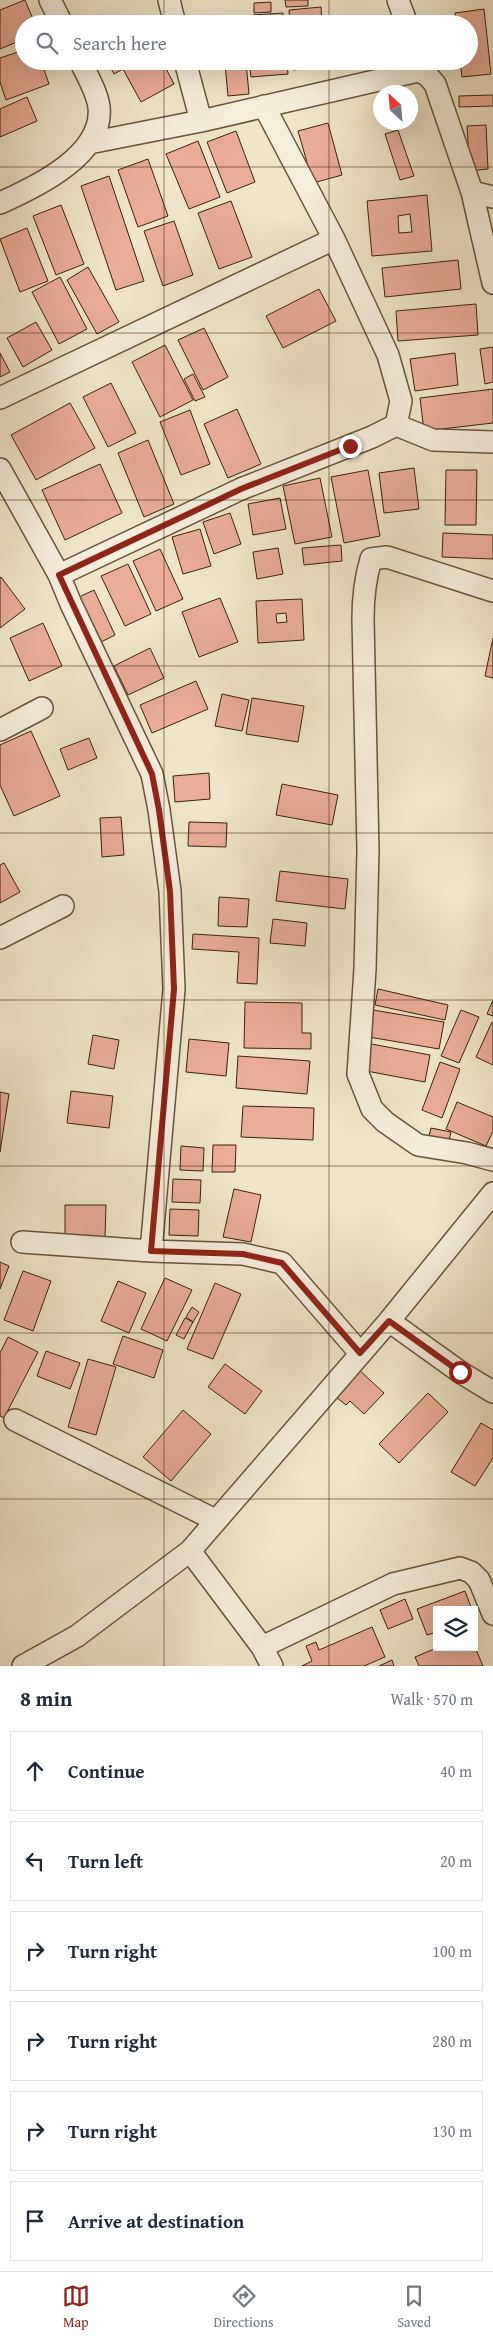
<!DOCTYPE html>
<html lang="en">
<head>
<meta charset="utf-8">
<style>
  :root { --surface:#fff; --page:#f2f2f3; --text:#1f2937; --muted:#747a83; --line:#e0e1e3; --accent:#8f2418 }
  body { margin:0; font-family:"Gentium Book Plus",serif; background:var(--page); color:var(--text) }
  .controls { position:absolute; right:15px; bottom:15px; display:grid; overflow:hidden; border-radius:0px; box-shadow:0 5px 20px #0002 }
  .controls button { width:45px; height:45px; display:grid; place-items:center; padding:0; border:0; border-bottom:1px solid var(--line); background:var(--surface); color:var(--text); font:25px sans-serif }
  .compass { position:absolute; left:373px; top:85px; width:45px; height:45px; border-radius:50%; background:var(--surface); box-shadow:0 5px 20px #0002; rotate:334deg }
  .stop { position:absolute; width:15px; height:15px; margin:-11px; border:4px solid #8f2418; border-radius:50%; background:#fff }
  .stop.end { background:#8f2418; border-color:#fff; box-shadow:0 1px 5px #0008 }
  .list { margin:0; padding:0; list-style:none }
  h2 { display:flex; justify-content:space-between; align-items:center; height:65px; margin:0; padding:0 20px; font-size:21px }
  h2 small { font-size:16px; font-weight:400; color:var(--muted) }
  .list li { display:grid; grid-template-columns:32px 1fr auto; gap:15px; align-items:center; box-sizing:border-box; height:80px; margin:0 10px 10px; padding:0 10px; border:1px solid var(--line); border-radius:0px }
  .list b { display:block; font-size:19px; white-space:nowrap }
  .list em { font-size:16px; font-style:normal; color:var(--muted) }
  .icon { flex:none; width:28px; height:28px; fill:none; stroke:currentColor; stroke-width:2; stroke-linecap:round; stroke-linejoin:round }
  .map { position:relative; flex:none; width:493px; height:1666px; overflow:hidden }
  .search { position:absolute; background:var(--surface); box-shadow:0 5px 20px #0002; left:15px; right:15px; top:15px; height:55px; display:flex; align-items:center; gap:12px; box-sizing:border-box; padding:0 18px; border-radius:28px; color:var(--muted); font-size:19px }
  .sheet { height:605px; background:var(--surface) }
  nav { display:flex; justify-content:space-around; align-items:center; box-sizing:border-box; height:70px; border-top:1px solid var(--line); background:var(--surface); font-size:14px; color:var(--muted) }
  nav a { display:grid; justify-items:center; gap:2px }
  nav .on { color:var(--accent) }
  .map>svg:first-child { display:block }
</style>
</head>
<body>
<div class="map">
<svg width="493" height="1666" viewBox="0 0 493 1666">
  <rect width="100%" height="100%" fill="#f0e5c8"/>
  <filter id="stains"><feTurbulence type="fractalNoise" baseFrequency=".004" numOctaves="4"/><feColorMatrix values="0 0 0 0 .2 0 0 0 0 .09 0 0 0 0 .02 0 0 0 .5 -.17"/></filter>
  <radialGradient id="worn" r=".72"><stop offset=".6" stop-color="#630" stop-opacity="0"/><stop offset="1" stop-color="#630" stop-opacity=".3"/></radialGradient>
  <path fill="#e9ad98" stroke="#3b2307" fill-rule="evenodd" d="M 25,0 L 35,24 L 24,24 L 24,39 L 0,49 L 0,10 Z
    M 285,0 L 308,0 L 308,6 L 286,7 Z
    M 271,2 L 271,12 L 254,13 L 254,3 Z
    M 321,7 L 322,24 L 290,24 L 289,10 Z
    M 484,9 L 491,74 L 462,77 L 460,61 L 469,61 L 469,24 L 456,24 L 455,13 Z
    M 283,13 L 284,24 L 253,24 L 253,15 Z
    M 220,17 L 220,24 L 195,24 L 194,19 Z
    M 24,50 L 24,61 L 41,61 L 49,84 L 6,100 L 0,82 L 0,58 Z
    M 107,61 L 162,61 L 174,84 L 141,102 L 123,69 L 114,74 Z
    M 249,61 L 287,61 L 288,74 L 251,77 Z
    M 293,61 L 325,61 L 325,67 L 293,70 Z
    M 331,61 L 357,61 L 357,65 L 331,66 Z
    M 246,62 L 249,94 L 228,96 L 225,64 Z
    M 493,95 L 493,106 L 459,107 L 459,96 Z
    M 27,97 L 37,121 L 0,137 L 0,109 Z
    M 328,123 L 342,175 L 313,183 L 298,131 Z
    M 486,125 L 488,169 L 470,171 L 467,126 Z
    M 398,130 L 414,176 L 400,180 L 385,134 Z
    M 236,131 L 255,182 L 227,193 L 207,142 Z
    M 198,141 L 220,197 L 189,209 L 166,154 Z
    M 148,159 L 168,216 L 138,227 L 118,170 Z
    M 109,176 L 144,281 L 116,290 L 81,186 Z
    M 427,195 L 432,251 L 372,256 L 367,201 ZM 410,214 L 412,232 L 399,233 L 398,216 Z
    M 231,201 L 252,257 L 219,269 L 198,213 Z
    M 61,205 L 84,264 L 56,275 L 33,216 Z
    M 174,221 L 193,275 L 163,286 L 144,231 Z
    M 27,228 L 48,281 L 20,292 L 0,239 Z
    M 458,260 L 461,289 L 385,297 L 382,268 Z
    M 88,267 L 119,322 L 97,334 L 67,280 Z
    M 60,277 L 87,329 L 59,344 L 32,292 Z
    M 319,289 L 336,321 L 283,348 L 266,316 Z
    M 476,304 L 478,335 L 398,341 L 396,311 Z
    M 36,322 L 52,350 L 23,367 L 7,338 Z
    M 204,328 L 228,377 L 203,390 L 178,340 Z
    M 165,345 L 193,400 L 160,417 L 132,362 Z
    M 493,347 L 493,382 L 485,384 L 480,349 Z
    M 0,353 L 10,372 L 0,377 Z
    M 455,353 L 458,385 L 415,391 L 410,359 Z
    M 193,374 L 205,397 L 195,401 L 184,379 Z
    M 111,383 L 136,433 L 108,447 L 83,397 Z
    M 493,389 L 493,423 L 424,431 L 420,398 Z
    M 70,403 L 95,448 L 36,480 L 11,435 Z
    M 237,409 L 261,464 L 228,478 L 204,424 Z
    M 190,410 L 210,464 L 181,475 L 160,422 Z
    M 148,440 L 174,504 L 144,517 L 118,453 Z
    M 100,464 L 122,513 L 65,540 L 42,490 Z
    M 414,468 L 419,509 L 384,513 L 379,473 Z
    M 368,470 L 380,536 L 344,543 L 331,477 Z
    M 446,470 L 477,470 L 476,525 L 445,525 Z
    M 320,478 L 332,537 L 295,544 L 283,486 Z
    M 280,498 L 286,529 L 253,535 L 248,504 Z
    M 230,513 L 241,544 L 214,554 L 203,522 Z
    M 200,529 L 211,566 L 183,574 L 172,537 Z
    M 443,533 L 493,535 L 493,559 L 442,557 Z
    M 341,545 L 342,561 L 304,565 L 302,548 Z
    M 278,548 L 283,574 L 257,579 L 253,552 Z
    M 160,549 L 183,599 L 156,611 L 133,561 Z
    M 128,564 L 151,614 L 125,626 L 101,576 Z
    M 1,577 L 25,609 L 0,628 L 0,578 Z
    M 94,590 L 115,635 L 101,642 L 79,597 Z
    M 220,598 L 238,642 L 199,657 L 182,612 Z
    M 302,599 L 304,640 L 258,643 L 256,601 ZM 286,613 L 287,622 L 277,623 L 276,614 Z
    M 43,623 L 62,666 L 29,681 L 10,638 Z
    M 493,638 L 493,678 L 485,676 Z
    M 150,648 L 164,678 L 128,695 L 114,666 Z
    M 196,681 L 208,709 L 152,733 L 140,705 Z
    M 222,694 L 249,700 L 242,731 L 215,726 Z
    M 252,698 L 304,706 L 298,742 L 246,734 Z
    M 31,731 L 60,796 L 14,816 L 0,785 L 0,745 Z
    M 89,738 L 97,758 L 68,770 L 60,749 Z
    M 209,773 L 210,799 L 175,802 L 173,776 Z
    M 282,784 L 338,795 L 332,825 L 276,815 Z
    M 121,817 L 124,855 L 102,857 L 100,818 Z
    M 189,822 L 227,823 L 226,847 L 188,846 Z
    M 4,863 L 20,892 L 0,903 L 0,865 Z
    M 280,871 L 348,879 L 345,909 L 276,901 Z
    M 219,897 L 249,899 L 247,927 L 218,926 Z
    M 273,919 L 307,923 L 305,946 L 270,943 Z
    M 193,934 L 259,938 L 257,984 L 237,983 L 239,952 L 192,949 Z
    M 378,989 L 448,1005 L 445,1020 L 375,1005 Z
    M 493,1000 L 493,1016 L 487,1014 Z
    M 245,1002 L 302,1003 L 302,1033 L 311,1033 L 311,1049 L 244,1048 Z
    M 373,1010 L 444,1022 L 439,1049 L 369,1037 Z
    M 461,1010 L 479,1017 L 459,1063 L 441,1056 Z
    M 492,1022 L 493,1022 L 493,1065 L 476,1057 Z
    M 93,1035 L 119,1040 L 114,1069 L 88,1064 Z
    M 189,1039 L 229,1043 L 226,1076 L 186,1072 Z
    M 366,1043 L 430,1055 L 425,1082 L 361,1070 Z
    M 238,1056 L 310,1061 L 307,1094 L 236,1088 Z
    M 440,1062 L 460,1069 L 442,1118 L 422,1110 Z
    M 71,1091 L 113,1096 L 109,1128 L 67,1123 Z
    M 0,1092 L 9,1094 L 0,1152 Z
    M 457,1102 L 493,1117 L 493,1131 L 486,1146 L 446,1129 Z
    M 243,1106 L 314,1108 L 313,1140 L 241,1137 Z
    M 431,1128 L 451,1132 L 448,1145 L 428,1140 Z
    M 213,1145 L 236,1145 L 235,1172 L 212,1172 Z
    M 181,1146 L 204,1148 L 203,1171 L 180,1170 Z
    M 173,1179 L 201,1180 L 200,1203 L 172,1202 Z
    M 234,1189 L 261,1195 L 251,1242 L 223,1237 Z
    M 65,1205 L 106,1205 L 105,1238 L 65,1238 Z
    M 170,1209 L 199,1210 L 198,1236 L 169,1235 Z
    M 0,1262 L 9,1266 L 0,1289 Z
    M 23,1271 L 51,1281 L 33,1331 L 4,1320 Z
    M 165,1278 L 192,1290 L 167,1341 L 141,1329 Z
    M 118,1281 L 146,1293 L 129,1333 L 101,1321 Z
    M 215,1283 L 241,1294 L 213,1359 L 187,1349 Z
    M 192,1307 L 199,1312 L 193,1322 L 186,1317 Z
    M 185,1318 L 193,1322 L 184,1339 L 176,1335 Z
    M 123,1336 L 163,1350 L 154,1378 L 113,1364 Z
    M 8,1337 L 38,1352 L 4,1418 L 0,1416 L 0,1353 Z
    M 46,1351 L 80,1363 L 70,1389 L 37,1376 Z
    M 88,1359 L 116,1367 L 96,1435 L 68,1427 Z
    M 225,1364 L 262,1391 L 245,1414 L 208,1387 Z
    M 358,1369 L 384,1393 L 364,1414 L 350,1401 L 346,1405 L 336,1397 Z
    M 428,1393 L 448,1412 L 399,1463 L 379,1444 Z
    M 183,1410 L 211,1434 L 171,1481 L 143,1457 Z
    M 481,1423 L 493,1430 L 493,1458 L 475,1486 L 451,1472 Z
    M 465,1591 L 472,1610 L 437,1610 L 437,1632 L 427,1635 L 417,1609 Z
    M 405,1599 L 413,1619 L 388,1629 L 380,1610 Z
    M 372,1627 L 385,1657 L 364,1666 L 302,1666 L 312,1661 L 306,1646 L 316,1642 L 319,1650 Z
    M 474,1645 L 483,1666 L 419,1666 L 415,1657 L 439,1647 L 474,1647 Z
    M 392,1660 L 394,1666 L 379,1666 Z"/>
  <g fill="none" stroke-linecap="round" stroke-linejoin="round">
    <defs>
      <path id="minor" d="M 50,0 L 62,24
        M 169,0 L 175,24
        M 398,0 L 407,24
        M 185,61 L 201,121
        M 89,143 L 201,121 L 418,71 L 427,75 L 435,84 L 472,192 L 493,197
        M 472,192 L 493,283
        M 0,203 C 36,187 104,155 99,107 C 97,92 87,75 80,61
        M 0,398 L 334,239
        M 396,425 L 433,440 L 493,442
        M 0,469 L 59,575 L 71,604 L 152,774 L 159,810 L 170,891 L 174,989 L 151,1251
        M 59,575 L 241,489 L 372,437 L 396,425 L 401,401 L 388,355 L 334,239 L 264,106
        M 493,591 L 387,557 L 371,559 C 365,579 363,599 363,619 L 368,851 L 365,969 L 358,1074 L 372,1109 L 385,1122 L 418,1145 L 467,1153 L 493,1160
        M 0,730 L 42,708
        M 0,938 L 63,906
        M 22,1242 L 151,1251 L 243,1254 L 282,1263 L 360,1353
        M 389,1321 L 460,1372 L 493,1392
        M 15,1420 L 215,1520
        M 190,1551 L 262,1647 L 272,1666
        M 262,1647 L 393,1584 L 460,1568 L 471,1572 L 479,1580 L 493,1614
        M 23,1666 L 77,1636 L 190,1551 L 389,1321 L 493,1193"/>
    </defs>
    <use href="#minor" stroke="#685437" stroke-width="24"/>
    <use href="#minor" stroke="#f5eedb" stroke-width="21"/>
  </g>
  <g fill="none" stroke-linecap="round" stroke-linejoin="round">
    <path stroke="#8f2418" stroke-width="6" d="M 350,446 L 241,489 L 59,575 L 152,774 L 159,810 L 170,891 L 174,989 L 151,1251 L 243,1254 L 282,1263 L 360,1353 L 389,1321 L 460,1372"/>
  </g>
  <path fill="none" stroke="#3b2307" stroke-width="1" stroke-opacity="0.55" d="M 164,0 L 164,24M 329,0 L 329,24M 164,61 L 164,1666M 329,61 L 329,1666M 0,167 L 493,167M 0,333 L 493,333M 0,500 L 493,500M 0,666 L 493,666M 0,833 L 493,833M 0,1000 L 493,1000M 0,1166 L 493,1166M 0,1333 L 493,1333M 0,1499 L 493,1499"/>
  <rect width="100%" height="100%" filter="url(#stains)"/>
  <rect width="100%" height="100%" fill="url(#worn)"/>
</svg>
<div class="controls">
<button><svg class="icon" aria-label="layers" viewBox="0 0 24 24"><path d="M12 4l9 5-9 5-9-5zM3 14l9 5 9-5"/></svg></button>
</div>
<svg class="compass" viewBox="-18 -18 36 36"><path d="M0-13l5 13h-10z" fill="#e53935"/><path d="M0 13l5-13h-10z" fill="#747a83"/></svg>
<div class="stop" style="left:460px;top:1372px"></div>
<div class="stop end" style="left:350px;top:446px"></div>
<div class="search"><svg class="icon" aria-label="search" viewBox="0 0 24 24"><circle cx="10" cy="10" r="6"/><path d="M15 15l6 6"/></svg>Search here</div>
</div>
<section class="sheet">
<h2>8 min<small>Walk · 570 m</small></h2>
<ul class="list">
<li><svg class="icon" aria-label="ahead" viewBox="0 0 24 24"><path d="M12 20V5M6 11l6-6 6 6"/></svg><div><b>Continue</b></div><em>40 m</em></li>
<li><svg class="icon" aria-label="left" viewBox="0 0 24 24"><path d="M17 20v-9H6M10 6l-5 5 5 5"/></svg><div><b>Turn left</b></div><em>20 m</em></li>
<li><svg class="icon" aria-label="right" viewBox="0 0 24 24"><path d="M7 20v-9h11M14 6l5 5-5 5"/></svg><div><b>Turn right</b></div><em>100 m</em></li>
<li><svg class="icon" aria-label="right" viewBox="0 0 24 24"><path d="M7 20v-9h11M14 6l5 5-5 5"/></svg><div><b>Turn right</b></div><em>280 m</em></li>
<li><svg class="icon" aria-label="right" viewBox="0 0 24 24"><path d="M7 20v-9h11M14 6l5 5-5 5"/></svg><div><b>Turn right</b></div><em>130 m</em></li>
<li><svg class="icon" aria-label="arrive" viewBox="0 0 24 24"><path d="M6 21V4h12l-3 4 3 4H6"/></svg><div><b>Arrive at destination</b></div></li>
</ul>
</section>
<nav>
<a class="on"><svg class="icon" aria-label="map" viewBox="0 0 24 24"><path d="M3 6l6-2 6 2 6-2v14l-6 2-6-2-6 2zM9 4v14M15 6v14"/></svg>Map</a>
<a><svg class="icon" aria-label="directions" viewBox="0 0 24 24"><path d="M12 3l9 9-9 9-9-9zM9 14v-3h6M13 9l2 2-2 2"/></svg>Directions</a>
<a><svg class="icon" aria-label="saved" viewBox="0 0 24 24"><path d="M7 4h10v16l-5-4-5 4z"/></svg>Saved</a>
</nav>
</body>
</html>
